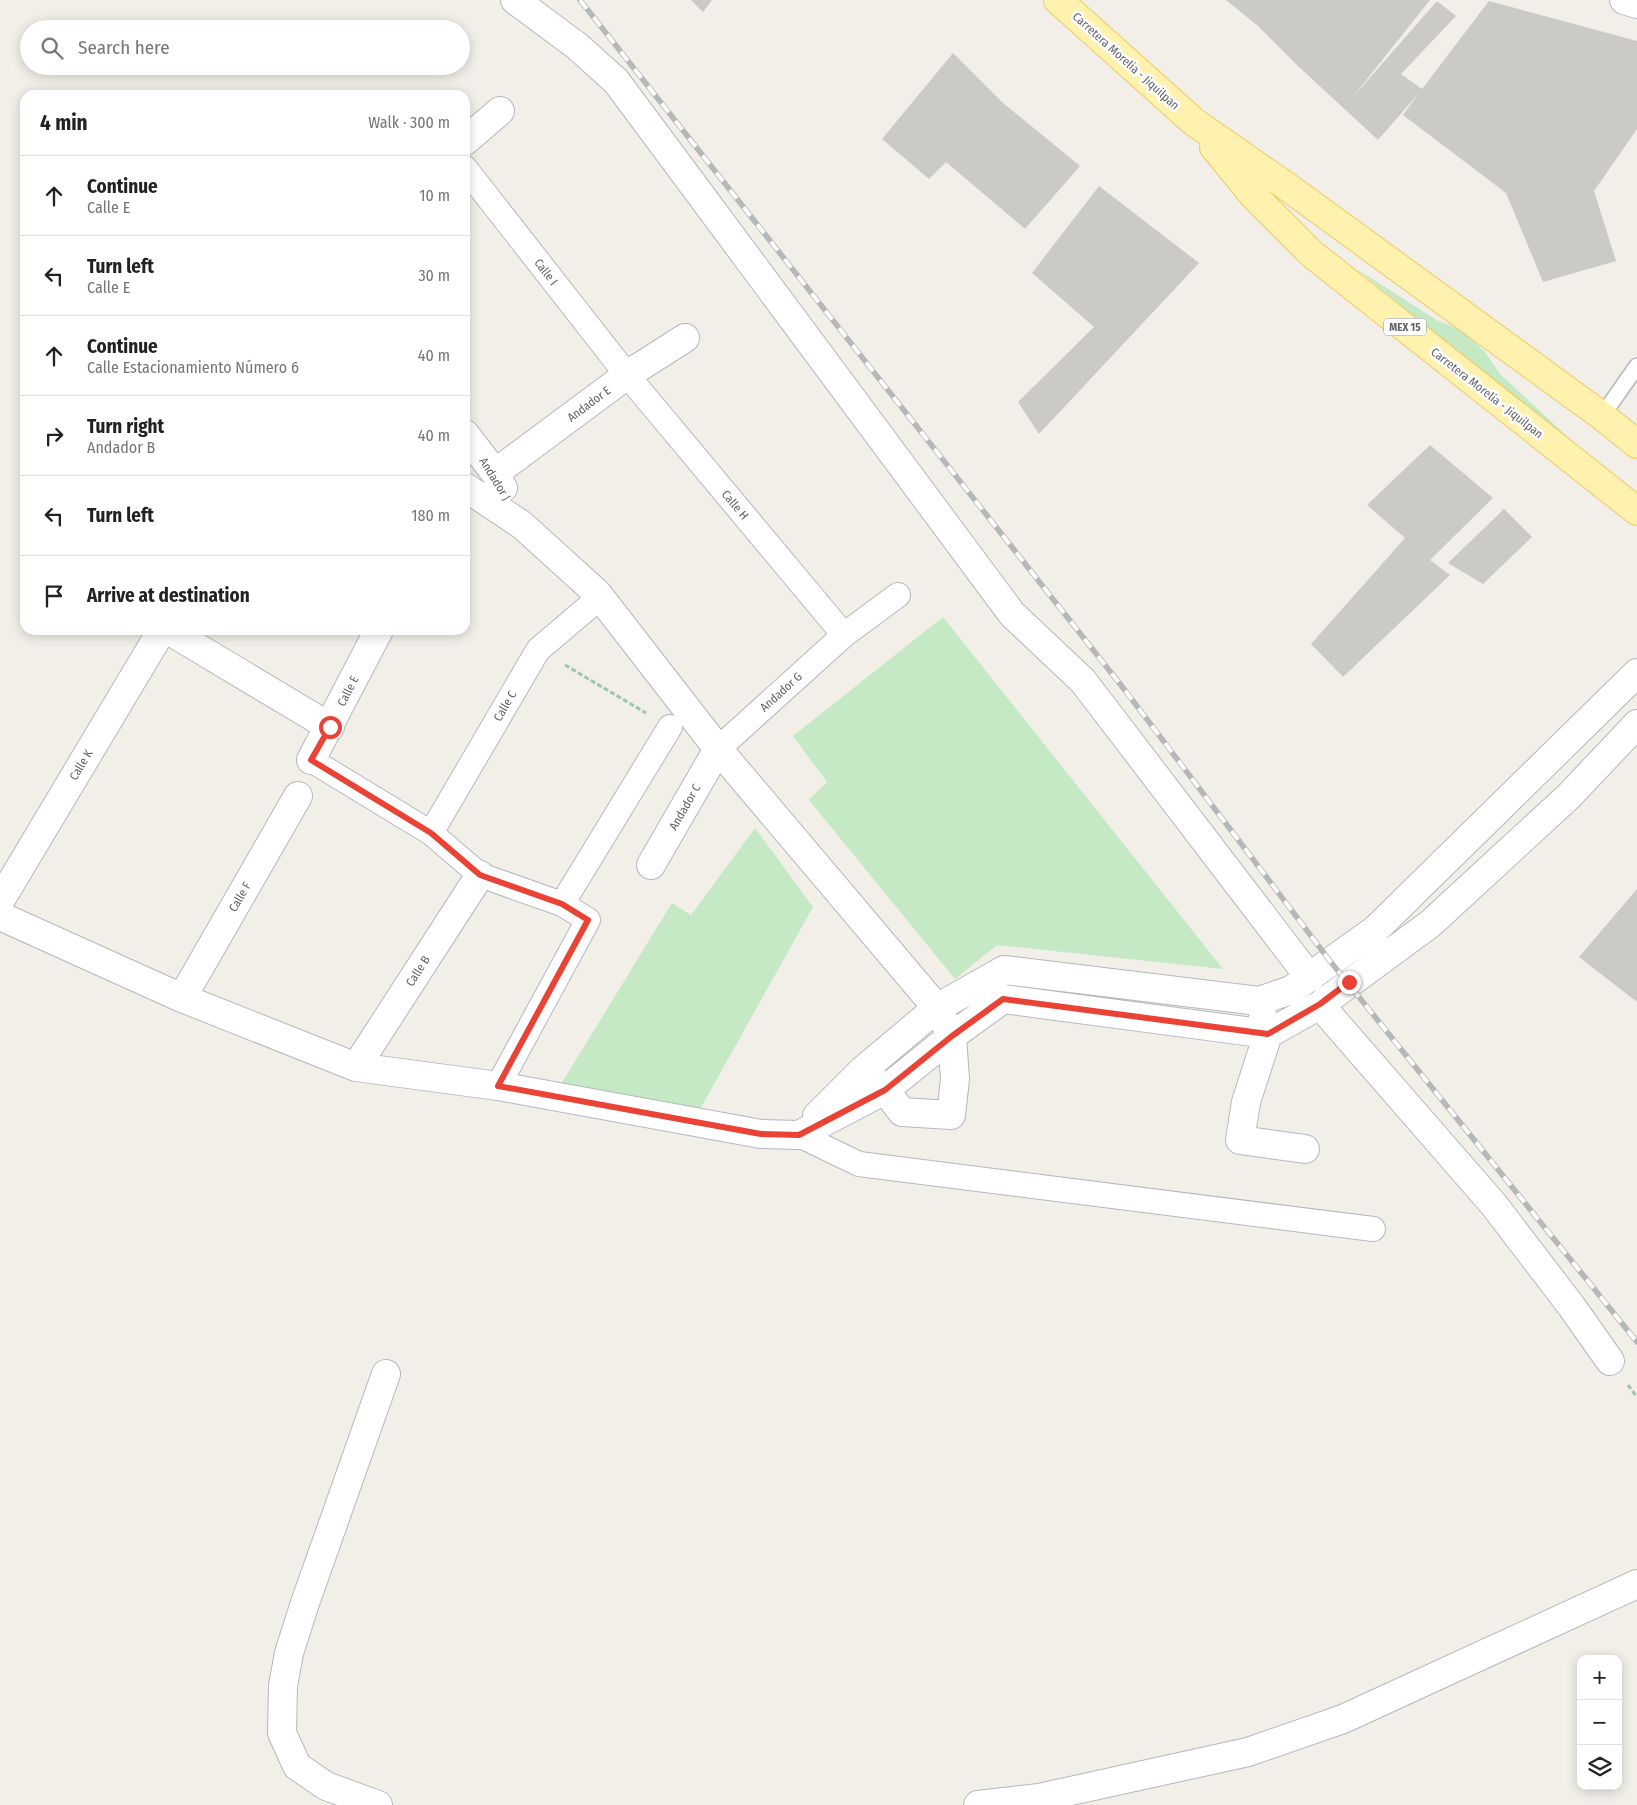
<!DOCTYPE html>
<html lang="en">
<head>
<meta charset="utf-8">
<style>
  :root { --surface:#fff; --page:#f6f6f6; --text:#222; --muted:#767676; --line:#e0e0e0 }
  body { margin:0; font-family:"Fira Sans Condensed",sans-serif; background:var(--page); color:var(--text) }
  .controls { position:absolute; right:15px; bottom:15px; display:grid; overflow:hidden; border-radius:10px; box-shadow:0 2px 12px #0003 }
  .controls button { width:45px; height:45px; display:grid; place-items:center; padding:0; border:0; border-bottom:1px solid var(--line); background:var(--surface); color:var(--text); font:25px sans-serif }
  .stop { position:absolute; width:15px; height:15px; margin:-11px; border:4px solid #ea4335; border-radius:50%; background:#fff }
  .stop.end { background:#ea4335; border-color:#fff; box-shadow:0 1px 5px #0008 }
  .list { margin:0; padding:0; list-style:none }
  h2 { display:flex; justify-content:space-between; align-items:center; height:65px; margin:0; padding:0 20px; font-size:21px }
  h2 small { font-size:16px; font-weight:400; color:var(--muted) }
  .list li { display:grid; grid-template-columns:32px 1fr auto; gap:15px; align-items:center; box-sizing:border-box; height:80px; padding:0 20px; border-top:1px solid var(--line) }
  .list b { display:block; font-size:19px; white-space:nowrap }
  .list p { margin:0; font-size:16px; white-space:nowrap; color:var(--muted) }
  .list em { font-size:16px; font-style:normal; color:var(--muted) }
  .icon { flex:none; width:28px; height:28px; fill:none; stroke:currentColor; stroke-width:2; stroke-linecap:round; stroke-linejoin:round }
  .map { position:relative; flex:none; width:1637px; height:1805px; overflow:hidden }
  .search { position:absolute; background:var(--surface); box-shadow:0 2px 12px #0003; left:20px; top:20px; width:450px; height:55px; display:flex; align-items:center; gap:12px; box-sizing:border-box; padding:0 18px; border-radius:28px; color:var(--muted); font-size:19px }
  .panel { position:absolute; background:var(--surface); box-shadow:0 2px 12px #0003; left:20px; top:90px; width:450px; height:545px; border-radius:15px }
  .map>svg:first-child { display:block }
</style>
</head>
<body>
<div class="map">
<svg width="1637" height="1805" viewBox="0 0 1637 1805">
  <rect width="100%" height="100%" fill="#f1efe8"/>
  <path fill="#c5e8c5" d="M 1357,269 L 1438,321 L 1460,329 L 1485,352 L 1500,374 L 1637,501 Z
    M 943,617 L 1223,969 L 997,945 L 955,979 L 809,800 L 827,782 L 793,736 Z
    M 755,828 L 813,907 L 699,1111 L 555,1094 L 672,903 L 691,915 Z"/>
  <path fill="#cccac5" d="M 691,0 L 712,0 L 703,12 Z
    M 1226,0 L 1430,0 L 1352,98 L 1437,1 L 1456,16 L 1401,74 L 1422,89 L 1489,1 L 1637,41 L 1637,129 L 1594,191 L 1616,261 L 1543,282 L 1506,193 L 1403,115 L 1419,93 L 1378,140 L 1298,66 L 1258,26 Z
    M 953,53 L 1002,102 L 1080,166 L 1025,229 L 946,162 L 929,179 L 882,139 Z
    M 1099,186 L 1199,263 L 1039,434 L 1018,402 L 1094,327 L 1032,273 Z
    M 1430,445 L 1493,498 L 1430,560 L 1450,575 L 1343,677 L 1311,644 L 1405,538 L 1367,505 Z
    M 1504,509 L 1532,537 L 1483,584 L 1448,563 Z
    M 1637,889 L 1637,1002 L 1579,957 Z"/>
  <g fill="none" stroke-linecap="round" stroke-linejoin="round">
    <defs>
      <path id="service" d="M 1602,416 L 1637,366"/>
      <path id="pedestrian" d="M 465,168 L 627,375 L 844,635
        M 718,749 L 844,635 L 898,595
        M 311,760 L 431,833 L 480,875 L 562,904 L 588,920 L 498,1086
        M 431,833 L 538,650 L 592,604 L 597,593
        M 562,904 L 670,727
        M 799,1135 L 859,1164 L 1373,1229"/>
      <path id="minor" d="M 515,0 L 577,46 L 616,81 L 1012,614 L 1083,681 L 1310,978
        M 1624,0 L 1637,4
        M 465,141 L 500,111
        M 465,434 L 495,473 L 503,488
        M 495,473 L 627,375 L 685,338
        M 465,487 L 522,525 L 597,593 L 718,749 L 937,1008 L 952,1036 L 955,1079 L 951,1115 L 902,1112 L 885,1090 L 871,1077
        M 168,630 L 330,727
        M 311,760 L 379,630
        M 651,865 L 718,749
        M 0,901 L 162,630
        M 0,916 L 182,998 L 356,1067 L 498,1086 L 761,1134 L 799,1135 L 885,1090 L 952,1036 L 1003,999 L 1268,1034 L 1320,1005 L 1430,924 L 1569,796 L 1637,724
        M 182,998 L 298,796
        M 1320,1005 L 1494,1205 L 1572,1307 L 1610,1361
        M 1263,1017 L 1268,1034 L 1246,1102 L 1240,1140 L 1305,1149
        M 356,1067 L 480,875
        M 817,1116 L 863,1070 L 937,1008 L 1004,970 L 1259,1001 L 1291,990 L 1375,930 L 1637,673
        M 378,1805 L 326,1786 L 297,1766 L 282,1733 L 283,1686 L 289,1653 L 305,1603 L 386,1374
        M 978,1805 L 1039,1798 L 1248,1752 L 1343,1719 L 1637,1584"/>
      <path id="primary" d="M 1058,0 L 1194,122 L 1289,188 L 1602,416 L 1637,444
        M 1214,147 L 1254,196 L 1312,254 L 1637,511"/>
    </defs>
    <use href="#service" stroke="#b5b8bc" stroke-width="18"/>
    <use href="#pedestrian" stroke="#b5b8bc" stroke-width="26"/>
    <use href="#minor" stroke="#b5b8bc" stroke-width="30"/>
    <use href="#primary" stroke="#f2c960" stroke-width="30"/>
    <path stroke="#9cc7a9" stroke-width="3" stroke-dasharray="5 2.5" stroke-linecap="butt" d="M 565,665 L 646,713
      M 1628,1385 L 1637,1397"/>
    <use href="#service" stroke="#fff" stroke-width="15"/>
    <use href="#pedestrian" stroke="#fff" stroke-width="24"/>
    <use href="#minor" stroke="#fff" stroke-width="28"/>
    <use href="#primary" stroke="#fff2af" stroke-width="28"/>
    <defs>
      <path id="rail" d="M 580,0 L 1124,689 L 1330,961 L 1637,1342"/>
    </defs>
    <use href="#rail" stroke="#b6b7b8" stroke-width="5.5"/>
    <use href="#rail" stroke="#fff" stroke-width="4" stroke-dasharray="11" stroke-linecap="butt"/>
  </g>
  <g fill="none" stroke-linecap="round" stroke-linejoin="round">
    <path stroke="#ea4335" stroke-width="6" d="M 330,727 L 311,760 L 431,833 L 480,875 L 562,904 L 588,920 L 498,1086 L 761,1134 L 799,1135 L 885,1090 L 952,1036 L 1003,999 L 1268,1034 L 1320,1004 L 1349,982"/>
  </g>
  <g text-anchor="middle" dominant-baseline="central" stroke-width="5" stroke-linejoin="round" paint-order="stroke">
    <rect fill="#fff" stroke="#8f9295" stroke-width="1" x="1384" y="318.5" width="42" height="17" rx="4"/>
    <g font-size="11" font-weight="bold" fill="#5f6368">
      <text x="1405" y="327">MEX 15</text>
    </g>
    <g font-size="12" fill="#5f6368" stroke="#fff">
      <text transform="translate(1126 61) rotate(42)">Carretera Morelia - Jiquilpan</text>
      <text transform="translate(546 272) rotate(52)">Calle I</text>
      <text transform="translate(1487 393) rotate(38)">Carretera Morelia - Jiquilpan</text>
      <text transform="translate(589 404) rotate(-37)">Andador E</text>
      <text transform="translate(495 479) rotate(58)">Andador J</text>
      <text transform="translate(735 505) rotate(50)">Calle H</text>
      <text transform="translate(348 691) rotate(-63)">Calle E</text>
      <text transform="translate(781 692) rotate(-42)">Andador G</text>
      <text transform="translate(505 706) rotate(-60)">Calle C</text>
      <text transform="translate(81 765) rotate(-59)">Calle K</text>
      <text transform="translate(685 807) rotate(-60)">Andador C</text>
      <text transform="translate(240 897) rotate(-60)">Calle F</text>
      <text transform="translate(418 971) rotate(-57)">Calle B</text>
    </g>
  </g>
</svg>
<div class="controls">
<button>+</button>
<button>−</button>
<button><svg class="icon" aria-label="layers" viewBox="0 0 24 24"><path d="M12 4l9 5-9 5-9-5zM3 14l9 5 9-5"/></svg></button>
</div>
<div class="stop" style="left:330px;top:727px"></div>
<div class="stop end" style="left:1349px;top:982px"></div>
<div class="search"><svg class="icon" aria-label="search" viewBox="0 0 24 24"><circle cx="10" cy="10" r="6"/><path d="M15 15l6 6"/></svg>Search here</div>
<section class="panel">
<h2>4 min<small>Walk · 300 m</small></h2>
<ul class="list">
<li><svg class="icon" aria-label="ahead" viewBox="0 0 24 24"><path d="M12 20V5M6 11l6-6 6 6"/></svg><div><b>Continue</b><p>Calle E</p></div><em>10 m</em></li>
<li><svg class="icon" aria-label="left" viewBox="0 0 24 24"><path d="M17 20v-9H6M10 6l-5 5 5 5"/></svg><div><b>Turn left</b><p>Calle E</p></div><em>30 m</em></li>
<li><svg class="icon" aria-label="ahead" viewBox="0 0 24 24"><path d="M12 20V5M6 11l6-6 6 6"/></svg><div><b>Continue</b><p>Calle Estacionamiento Número 6</p></div><em>40 m</em></li>
<li><svg class="icon" aria-label="right" viewBox="0 0 24 24"><path d="M7 20v-9h11M14 6l5 5-5 5"/></svg><div><b>Turn right</b><p>Andador B</p></div><em>40 m</em></li>
<li><svg class="icon" aria-label="left" viewBox="0 0 24 24"><path d="M17 20v-9H6M10 6l-5 5 5 5"/></svg><div><b>Turn left</b></div><em>180 m</em></li>
<li><svg class="icon" aria-label="arrive" viewBox="0 0 24 24"><path d="M6 21V4h12l-3 4 3 4H6"/></svg><div><b>Arrive at destination</b></div></li>
</ul>
</section>
</div>
</body>
</html>
